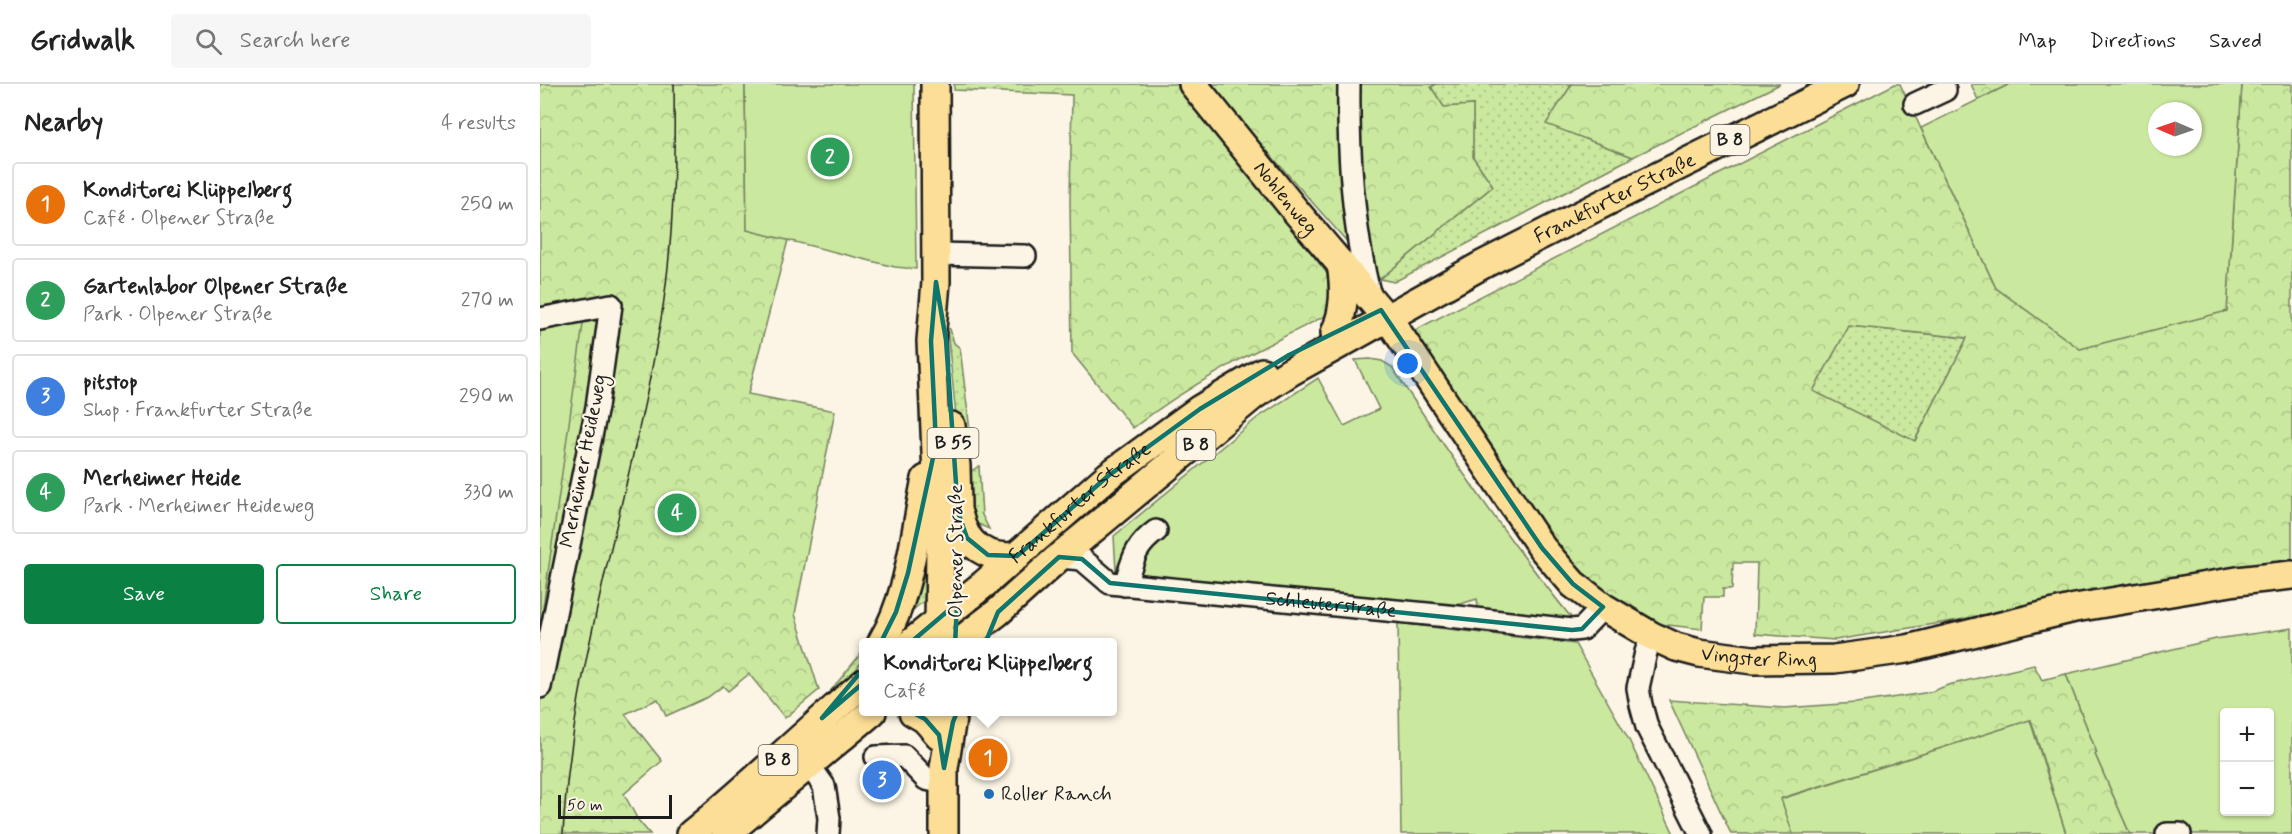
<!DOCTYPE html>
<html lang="en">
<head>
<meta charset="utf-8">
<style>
  :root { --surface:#fff; --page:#f6f6f6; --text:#222; --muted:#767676; --line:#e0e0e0; --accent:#0b8043 }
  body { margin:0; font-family:Mynerve,sans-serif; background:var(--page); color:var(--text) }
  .controls { position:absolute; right:18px; bottom:18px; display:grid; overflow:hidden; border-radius:6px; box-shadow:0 2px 4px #0004 }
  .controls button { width:54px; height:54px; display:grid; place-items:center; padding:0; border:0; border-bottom:2px solid var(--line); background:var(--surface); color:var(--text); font:30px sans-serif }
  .compass { position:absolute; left:1608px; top:18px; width:54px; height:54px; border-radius:50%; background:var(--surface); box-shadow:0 2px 4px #0004; rotate:272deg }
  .scale { position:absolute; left:18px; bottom:15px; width:114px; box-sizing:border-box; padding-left:6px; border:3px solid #1c1c1c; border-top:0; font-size:16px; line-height:21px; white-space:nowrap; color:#1c1c1c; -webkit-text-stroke:4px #fcf5e5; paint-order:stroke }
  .you { position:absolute; left:868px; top:280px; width:21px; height:21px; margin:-15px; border:4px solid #fff; border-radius:50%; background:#1a73e8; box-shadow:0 0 0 9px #1a73e833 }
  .badge { display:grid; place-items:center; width:39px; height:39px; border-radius:50%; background:var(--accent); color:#fff; font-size:20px; font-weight:700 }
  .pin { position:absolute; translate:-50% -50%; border:3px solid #fff; box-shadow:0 2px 6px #0006 }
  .popup { position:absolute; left:319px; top:554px; width:258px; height:78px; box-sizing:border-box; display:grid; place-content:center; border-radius:6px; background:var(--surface); filter:drop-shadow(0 2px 4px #0005); font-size:20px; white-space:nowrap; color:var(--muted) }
  .popup b { font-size:22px; color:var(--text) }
  .popup::after { content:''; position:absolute; left:50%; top:100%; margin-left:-12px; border:12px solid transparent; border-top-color:var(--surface) }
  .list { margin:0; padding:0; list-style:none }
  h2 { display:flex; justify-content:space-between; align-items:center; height:78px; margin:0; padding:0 24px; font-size:26px }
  h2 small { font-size:20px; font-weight:400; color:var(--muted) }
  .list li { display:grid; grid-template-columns:39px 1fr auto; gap:18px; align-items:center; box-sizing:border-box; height:84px; margin:0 12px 12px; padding:0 12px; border:2px solid var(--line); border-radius:6px }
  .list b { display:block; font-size:22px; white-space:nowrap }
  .list p { margin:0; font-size:20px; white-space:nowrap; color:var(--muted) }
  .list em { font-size:20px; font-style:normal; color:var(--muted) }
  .actions { display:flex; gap:12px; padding:18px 24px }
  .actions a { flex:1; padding:14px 0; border:2px solid var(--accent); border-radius:6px; text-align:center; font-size:21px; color:var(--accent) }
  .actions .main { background:var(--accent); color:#fff }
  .icon { flex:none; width:33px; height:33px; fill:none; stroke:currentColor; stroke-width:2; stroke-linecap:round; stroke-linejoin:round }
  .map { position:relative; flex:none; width:1752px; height:750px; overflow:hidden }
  header { display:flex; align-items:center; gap:36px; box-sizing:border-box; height:84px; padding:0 30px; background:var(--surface); border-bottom:2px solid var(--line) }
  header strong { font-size:28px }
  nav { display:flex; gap:33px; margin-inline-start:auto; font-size:21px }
  .search { width:420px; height:54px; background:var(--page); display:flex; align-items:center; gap:15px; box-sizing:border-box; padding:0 21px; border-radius:6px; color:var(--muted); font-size:22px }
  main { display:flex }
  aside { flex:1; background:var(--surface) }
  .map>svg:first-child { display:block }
</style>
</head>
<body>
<header>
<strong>Gridwalk</strong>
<div class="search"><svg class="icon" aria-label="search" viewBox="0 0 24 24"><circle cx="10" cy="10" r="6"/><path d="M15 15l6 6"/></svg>Search here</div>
<nav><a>Map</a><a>Directions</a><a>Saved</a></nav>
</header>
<main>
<aside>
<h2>Nearby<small>4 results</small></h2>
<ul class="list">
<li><span class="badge" style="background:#e8710a">1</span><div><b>Konditorei Klüppelberg</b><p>Café · Olpener Straße</p></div><em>250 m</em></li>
<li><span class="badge" style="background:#2e9e5b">2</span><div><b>Gartenlabor Olpener Straße</b><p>Park · Olpener Straße</p></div><em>270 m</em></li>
<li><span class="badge" style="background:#3f7fe0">3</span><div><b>pitstop</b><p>Shop · Frankfurter Straße</p></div><em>290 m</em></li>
<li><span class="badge" style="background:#2e9e5b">4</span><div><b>Merheimer Heide</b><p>Park · Merheimer Heideweg</p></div><em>330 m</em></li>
</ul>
<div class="actions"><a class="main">Save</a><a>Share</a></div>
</aside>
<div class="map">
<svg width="1752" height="750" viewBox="0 0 1752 750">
  <defs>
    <pattern id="grass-dots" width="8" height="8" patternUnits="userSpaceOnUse" patternTransform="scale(1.5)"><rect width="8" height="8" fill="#cbe89f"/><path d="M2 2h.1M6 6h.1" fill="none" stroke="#aec688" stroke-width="1.8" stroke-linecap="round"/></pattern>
    <pattern id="forest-crowns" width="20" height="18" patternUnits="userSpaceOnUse" patternTransform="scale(1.5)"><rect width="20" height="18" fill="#cbe89f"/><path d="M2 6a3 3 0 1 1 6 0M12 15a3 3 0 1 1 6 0" fill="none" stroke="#aec688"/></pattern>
  </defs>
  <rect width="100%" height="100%" fill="#fcf5e5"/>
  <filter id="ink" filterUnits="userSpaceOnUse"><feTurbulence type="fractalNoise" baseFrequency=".0167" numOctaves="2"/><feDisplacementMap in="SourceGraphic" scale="12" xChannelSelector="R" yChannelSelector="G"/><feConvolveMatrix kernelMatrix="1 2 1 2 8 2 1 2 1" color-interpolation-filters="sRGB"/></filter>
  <g filter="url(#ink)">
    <path fill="url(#grass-dots)" stroke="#74825e" stroke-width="1.5" d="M 896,0 L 1032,0 L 1007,40 L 1093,73 L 854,198 L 840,195 L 953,102 L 933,73 L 933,21 L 904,23 L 891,3 Z
      M 1309,242 L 1427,254 L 1374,358 L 1273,307 Z
      M 407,245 L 410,245 L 414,259 L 420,264 L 431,355 L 418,351 Z
      M 439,382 L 442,431 L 449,445 L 429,436 L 427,390 Z
      M 387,442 L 391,511 L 361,536 Z
      M 323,567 C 323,589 294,608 279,621 Z"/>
    <path fill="url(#forest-crowns)" stroke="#74825e" stroke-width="1.5" fill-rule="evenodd" d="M 0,0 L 205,0 L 207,146 L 248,156 L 208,310 L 295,327 L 255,530 L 279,606 L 245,634 L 209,590 L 188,607 L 183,602 L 168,613 L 126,632 L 118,615 L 85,630 L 122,677 L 84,710 L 98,736 L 110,750 L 0,750 Z
      M 414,0 L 642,0 L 795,200 L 791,229 C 723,263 653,297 593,344 L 532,269 L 530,116 L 532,11 L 414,6 Z
      M 668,0 L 896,0 L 891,3 L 904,23 L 933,21 L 933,73 L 953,102 L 840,195 Z
      M 1032,0 L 1240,0 L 1093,73 L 1006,40 Z
      M 1355,0 L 1360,0 L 1456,204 L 1540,265 L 1687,227 L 1702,0 L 1752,0 L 1752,482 L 1586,500 L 1419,536 L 1295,556 L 1215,550 L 1217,479 L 1193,479 L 1192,505 L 1183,505 L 1183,513 L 1164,513 L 1162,545 L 1111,539 L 1046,494 L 1008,460 L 873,247 ZM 1309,242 L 1427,254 L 1375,357 L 1273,307 Z
      M 1431,0 L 1470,0 L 1438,16 Z
      M 1494,581 L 1502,596 L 1526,590 L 1557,669 L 1555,670 L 1590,750 L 1526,750 L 1491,636 L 1242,714 L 1253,750 L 1191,750 L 1129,616 L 1244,624 L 1316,619 L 1391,608 L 1408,601 Z"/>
    <path fill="#cbe89f" stroke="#74825e" stroke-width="1.5" fill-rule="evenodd" d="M 205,0 L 374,0 L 376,185 L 355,183 L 207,146 Z
      M 1470,0 L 1702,0 L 1687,227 L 1540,265 L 1456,204 L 1381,44 ZM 1617,27 L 1653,27 L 1653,63 L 1617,63 Z
      M 44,233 L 0,545 L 0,244 Z
      M 830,275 L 842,277 L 852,283 C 908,369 966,453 1030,532 L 1024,538 L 939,532 L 937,515 L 907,524 L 576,487 L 574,452 L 717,334 L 778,294 L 804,342 L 839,325 L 815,276 Z
      M 858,539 L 1035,560 L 1089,656 L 1134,750 L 861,750 Z
      M 1752,544 L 1752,750 L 1590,750 L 1555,670 L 1557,669 L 1526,590 L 1676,555 ZM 1684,628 L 1730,628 L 1730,728 L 1684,728 Z
      M 1490,636 L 1526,750 L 1253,750 L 1241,715 Z"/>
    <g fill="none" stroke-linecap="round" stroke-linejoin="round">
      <defs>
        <g id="minor">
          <path d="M 809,0 C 808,71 813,144 830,213"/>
          <path d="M 1375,20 L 1405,6"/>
          <path d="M 396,170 L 485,172"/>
          <path d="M 0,235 L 71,221 L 57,323 L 0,603"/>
          <path id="s1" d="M 519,473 L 542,475 L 570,499 L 918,533 L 1032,546 L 1042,545 L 1063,523"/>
          <path d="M 585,501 C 593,476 594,463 616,447"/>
          <path d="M 1112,552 L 1106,568 L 1098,604 L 1101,621 L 1107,643 L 1161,750"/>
          <path d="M 336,673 L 364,672 L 386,695 L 404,699"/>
          <path d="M 269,681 L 284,702 L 289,734 L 288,750"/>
          <path d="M 1627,750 L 1640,750"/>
        </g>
        <g id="major">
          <path d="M 395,0 L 396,198 L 391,257 L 400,458 L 399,545"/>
          <path id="s2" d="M 653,0 L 754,125 L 854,243 L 1002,464 L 1033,500 L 1063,523 L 1112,552 L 1136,563 L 1159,569 L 1213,576 L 1294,575 L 1367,565 L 1535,524 L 1697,497 L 1752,491"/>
          <path d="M 795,249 C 805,226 805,204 801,180"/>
          <path d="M 411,342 L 416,382 L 418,462"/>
          <path d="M 419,432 C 425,462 448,476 477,472"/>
          <path d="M 342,558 C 371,509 374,450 386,395"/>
          <path id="s3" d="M 372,558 L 444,500 L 568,392 L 660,325 L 722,288"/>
          <path id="s4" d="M 419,558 L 458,528 L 519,473 L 714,311 L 750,288 L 942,181 L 1076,113 L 1305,0"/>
          <path d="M 373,628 L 385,635 L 399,651"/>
          <path d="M 151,750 C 211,702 265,648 324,599"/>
          <path d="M 186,750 L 332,628"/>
          <path d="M 404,750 L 404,684 L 413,628"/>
        </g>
      </defs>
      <use href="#minor" stroke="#1c1c1c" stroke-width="26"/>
      <use href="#major" stroke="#1c1c1c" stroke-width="32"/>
      <use href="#minor" stroke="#fcf5e5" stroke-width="21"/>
      <use href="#major" stroke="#fcde96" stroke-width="27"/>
      <path stroke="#1c1c1c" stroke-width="1.5" d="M 23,750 C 32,574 92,408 121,235 C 134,158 135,78 134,0"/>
    </g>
  </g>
  <path fill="none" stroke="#0f766e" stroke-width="4.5" stroke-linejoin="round" d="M 396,198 L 406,256 L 418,428 L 427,454 L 448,471 L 477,472 L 568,392 L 660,325 L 749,271 L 841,226 L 1002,464 L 1033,500 L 1063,523 L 1042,545 L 1032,546 L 570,499 L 542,475 L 519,473 L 458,528 L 413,638 L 404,684 L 399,651 L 385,635 L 360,622 L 336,624 L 415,561 L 417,519 L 282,634 L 334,572 L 356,528 L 368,489 L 396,360 L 391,257 Z"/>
  <circle fill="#1f6fb2" stroke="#fcf5e5" stroke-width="2" cx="449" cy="710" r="6"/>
  <g text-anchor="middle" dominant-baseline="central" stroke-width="4.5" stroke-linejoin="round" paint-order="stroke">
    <g fill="#fcf5e5" stroke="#5f5d58" stroke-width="1.5">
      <rect x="1170.5" y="41" width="39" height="30" rx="4.5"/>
      <rect x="387.5" y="344" width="51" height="30" rx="4.5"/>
      <rect x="636.5" y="346" width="39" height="30" rx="4.5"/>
      <rect x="218.5" y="661" width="39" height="30" rx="4.5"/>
    </g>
    <g font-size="18" font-weight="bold" fill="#1c1c1c">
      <text x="1190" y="56">B 8</text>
      <text x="413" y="359">B 55</text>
      <text x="656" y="361">B 8</text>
      <text x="238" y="676">B 8</text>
    </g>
    <g font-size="20" fill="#1c1c1c" stroke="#fcf5e5">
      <text stroke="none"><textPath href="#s2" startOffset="147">Nohlenweg</textPath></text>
      <text stroke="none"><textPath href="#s4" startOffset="796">Frankfurter Straße</textPath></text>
      <text transform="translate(44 377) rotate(-79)">Merheimer Heideweg</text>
      <text stroke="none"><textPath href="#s3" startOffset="218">Frankfurter Straße</textPath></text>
      <text transform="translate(416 467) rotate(-90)">Olpener Straße</text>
      <text stroke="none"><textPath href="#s1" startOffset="282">Schleuterstraße</textPath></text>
      <text stroke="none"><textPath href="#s2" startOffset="834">Vingster Ring</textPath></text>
    </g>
    <g font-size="20" fill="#1c1c1c" stroke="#fcf5e5" text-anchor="start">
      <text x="461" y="710">Roller Ranch</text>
    </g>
  </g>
</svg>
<div class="controls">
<button>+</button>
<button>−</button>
</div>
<svg class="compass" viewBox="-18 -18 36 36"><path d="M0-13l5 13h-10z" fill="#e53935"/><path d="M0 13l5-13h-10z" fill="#767676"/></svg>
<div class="scale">50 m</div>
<div class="you"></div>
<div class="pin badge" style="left:448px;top:674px;background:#e8710a">1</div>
<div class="popup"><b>Konditorei Klüppelberg</b>Café</div>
<div class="pin badge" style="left:290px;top:73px;background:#2e9e5b">2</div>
<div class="pin badge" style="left:342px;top:696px;background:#3f7fe0">3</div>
<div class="pin badge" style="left:137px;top:429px;background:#2e9e5b">4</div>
</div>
</main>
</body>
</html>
